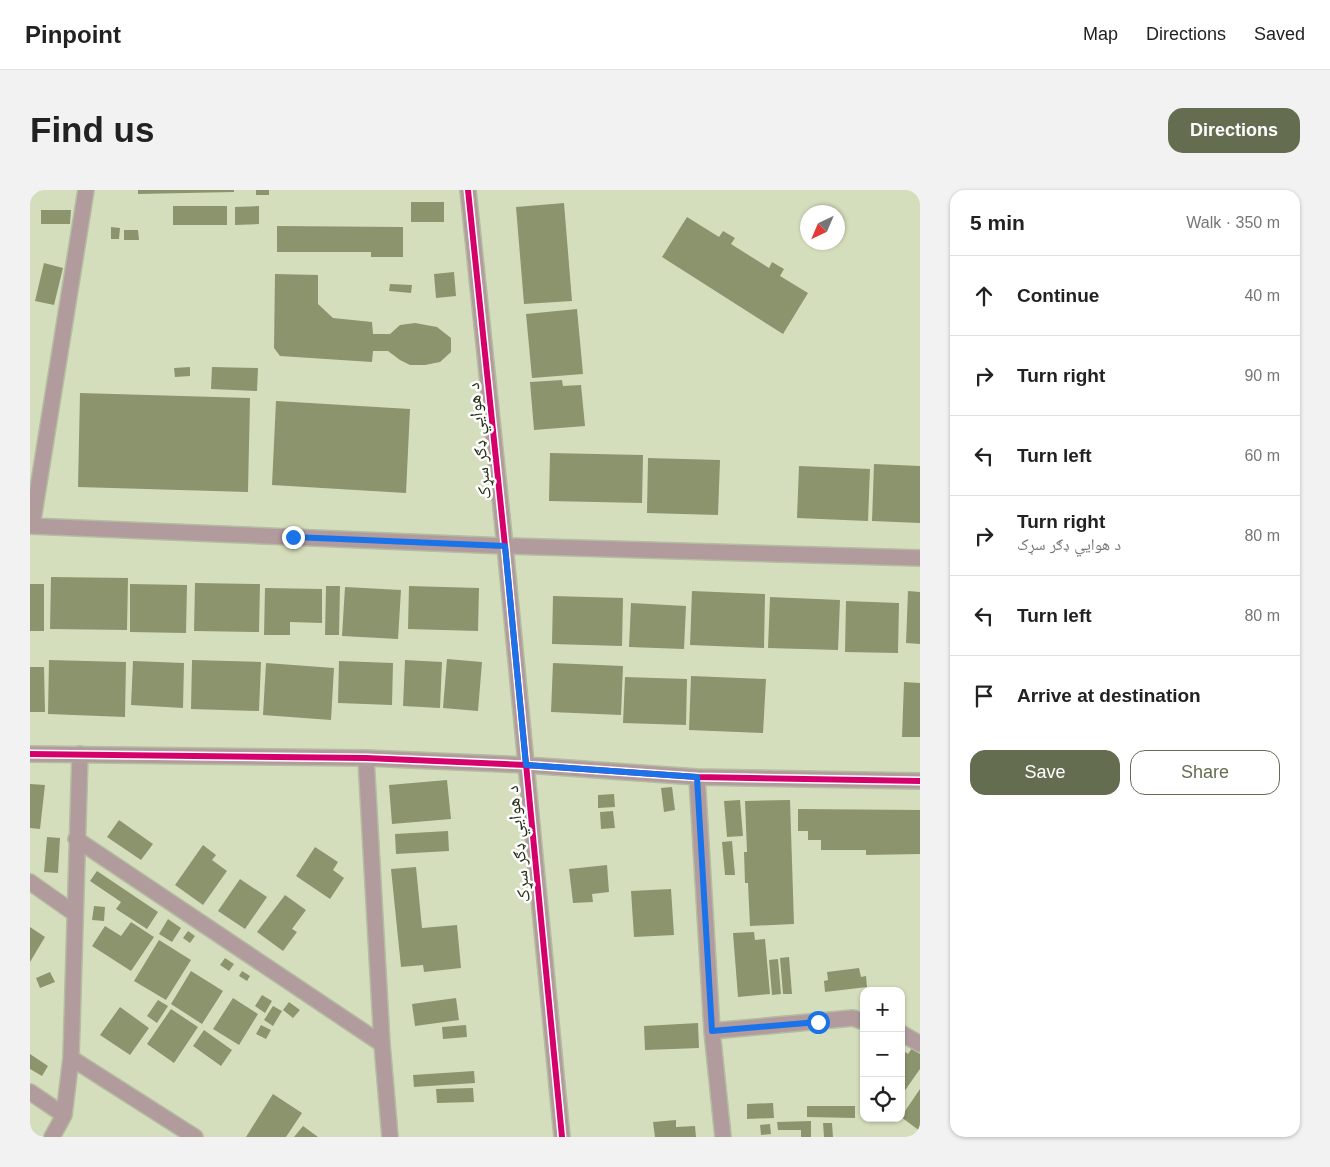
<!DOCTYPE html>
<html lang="en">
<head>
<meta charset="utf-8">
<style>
  :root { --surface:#fff; --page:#f2f2f2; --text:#222; --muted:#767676; --line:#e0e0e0; --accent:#656d51 }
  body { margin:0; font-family:Helvetica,"Noto Naskh Arabic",sans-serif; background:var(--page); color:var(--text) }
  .controls { position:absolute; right:15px; bottom:15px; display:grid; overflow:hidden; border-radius:10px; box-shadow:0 1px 4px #0004 }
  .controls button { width:45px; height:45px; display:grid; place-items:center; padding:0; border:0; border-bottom:1px solid var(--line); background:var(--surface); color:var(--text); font:25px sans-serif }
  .compass { position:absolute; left:770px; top:15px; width:45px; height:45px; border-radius:50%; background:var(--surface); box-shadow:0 1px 4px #0004; rotate:224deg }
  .stop { position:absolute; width:15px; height:15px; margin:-11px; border:4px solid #1a73e8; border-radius:50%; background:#fff }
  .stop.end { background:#1a73e8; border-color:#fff; box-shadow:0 1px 5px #0008 }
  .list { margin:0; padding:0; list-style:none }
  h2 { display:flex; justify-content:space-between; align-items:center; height:65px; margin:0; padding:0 20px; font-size:21px }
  h2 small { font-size:16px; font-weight:400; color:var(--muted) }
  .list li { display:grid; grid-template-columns:32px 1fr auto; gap:15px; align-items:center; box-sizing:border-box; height:80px; padding:0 20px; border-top:1px solid var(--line) }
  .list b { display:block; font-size:19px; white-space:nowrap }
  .list p { margin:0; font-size:16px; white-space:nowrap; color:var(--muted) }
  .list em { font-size:16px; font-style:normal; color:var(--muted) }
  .actions { display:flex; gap:10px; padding:15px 20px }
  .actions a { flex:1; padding:11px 0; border:1px solid var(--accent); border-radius:15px; text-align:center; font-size:18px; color:var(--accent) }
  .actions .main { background:var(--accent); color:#fff }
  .icon { flex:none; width:28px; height:28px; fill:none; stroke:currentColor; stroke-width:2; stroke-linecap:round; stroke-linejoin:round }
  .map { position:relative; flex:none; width:890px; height:947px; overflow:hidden; border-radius:15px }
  header { display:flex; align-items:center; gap:30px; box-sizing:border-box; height:70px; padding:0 25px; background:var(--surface); border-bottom:1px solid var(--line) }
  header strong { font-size:24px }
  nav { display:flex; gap:28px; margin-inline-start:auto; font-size:18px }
  .intro { display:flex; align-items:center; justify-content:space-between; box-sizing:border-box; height:120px; padding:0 30px }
  h1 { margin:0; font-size:35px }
  .button { padding:12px 22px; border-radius:15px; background:var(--accent); color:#fff; font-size:18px; font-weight:700 }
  main { display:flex; gap:30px; padding:0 30px }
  aside { flex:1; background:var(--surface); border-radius:15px; box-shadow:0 1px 4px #0004 }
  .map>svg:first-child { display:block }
</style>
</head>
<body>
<header>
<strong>Pinpoint</strong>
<nav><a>Map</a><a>Directions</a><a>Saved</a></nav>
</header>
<div class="intro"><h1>Find us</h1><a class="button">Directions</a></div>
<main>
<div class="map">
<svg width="890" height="947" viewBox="0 0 890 947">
  <rect width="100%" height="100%" fill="#d5debc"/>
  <path fill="#8c946e" d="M 108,0 L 204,0 L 204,2 L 108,4 Z
    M 226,0 L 239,0 L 239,5 L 226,5 Z
    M 381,12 L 414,12 L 414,32 L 381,32 Z
    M 534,13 L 542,111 L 494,114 L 486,17 Z
    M 143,16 L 197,16 L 197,35 L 143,35 Z
    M 229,16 L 229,34 L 205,35 L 205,17 Z
    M 11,20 L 41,20 L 40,34 L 11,34 Z
    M 657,27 L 689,47 L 693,41 L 705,48 L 701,54 L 739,78 L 742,72 L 754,79 L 750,86 L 778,103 L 753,144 L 632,67 Z
    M 247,36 L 373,37 L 373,67 L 341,67 L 341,62 L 247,62 Z
    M 81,37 L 90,38 L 89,49 L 81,49 Z
    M 94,40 L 108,40 L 109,50 L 94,50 Z
    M 14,73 L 33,78 L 24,115 L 5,111 Z
    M 424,82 L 426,106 L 406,108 L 404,84 Z
    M 245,84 L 288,85 L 288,114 L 303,128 L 342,132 L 343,144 L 360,144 L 370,135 L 385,133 L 407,137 L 421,148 L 421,162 L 410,172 L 395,175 L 380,175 L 370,170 L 358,161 L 343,161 L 342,172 L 250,166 L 244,158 Z
    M 360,94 L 382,95 L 381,103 L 359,101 Z
    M 547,119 L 553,184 L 502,188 L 496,124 Z
    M 160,177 L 160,186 L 145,187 L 144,178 Z
    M 182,177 L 228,178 L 227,201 L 181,199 Z
    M 532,190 L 533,196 L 551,195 L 555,236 L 504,240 L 500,192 Z
    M 50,203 L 220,208 L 218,302 L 48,297 Z
    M 246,211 L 380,219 L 376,303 L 242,295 Z
    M 520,263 L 613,265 L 612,313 L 519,311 Z
    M 618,268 L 690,270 L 688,325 L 617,323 Z
    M 844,274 L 890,276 L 890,333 L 842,331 Z
    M 769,276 L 840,279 L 838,331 L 767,328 Z
    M 21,387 L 98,388 L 97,440 L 20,439 Z
    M 165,393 L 230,394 L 229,442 L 164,441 Z
    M 0,394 L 14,394 L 14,441 L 0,441 Z
    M 100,394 L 157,395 L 156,443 L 100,442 Z
    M 296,396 L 310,396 L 309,445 L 295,445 Z
    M 379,396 L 449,398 L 448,441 L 378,439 Z
    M 315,397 L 371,400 L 368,449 L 312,446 Z
    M 235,398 L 292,399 L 292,433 L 260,432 L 260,445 L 234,445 Z
    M 662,401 L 735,404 L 734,458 L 660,455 Z
    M 878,401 L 890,402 L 890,454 L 876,453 Z
    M 523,406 L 593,408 L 592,456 L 522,454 Z
    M 740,407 L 810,410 L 808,460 L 738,458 Z
    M 816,411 L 869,413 L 868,463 L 815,462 Z
    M 601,413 L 656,416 L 654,459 L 599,457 Z
    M 417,469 L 452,472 L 448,521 L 413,518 Z
    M 19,470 L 96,472 L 95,527 L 18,524 Z
    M 162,470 L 231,472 L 229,521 L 161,519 Z
    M 375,470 L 412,472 L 410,518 L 373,516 Z
    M 103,471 L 154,473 L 153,518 L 101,515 Z
    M 309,471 L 363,473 L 362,515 L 308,513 Z
    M 236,473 L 304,478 L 301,530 L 233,525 Z
    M 523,473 L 593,476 L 591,525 L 521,522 Z
    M 0,477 L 14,477 L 15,522 L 0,522 Z
    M 661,486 L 736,489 L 733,543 L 659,540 Z
    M 595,487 L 657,489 L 656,535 L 593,533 Z
    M 874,492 L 890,493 L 890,547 L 872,547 Z
    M 417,590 L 421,629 L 362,634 L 359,595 Z
    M 0,594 L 15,595 L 10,639 L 0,638 Z
    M 642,597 L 645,620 L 634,622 L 631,598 Z
    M 584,604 L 585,617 L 568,618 L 568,605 Z
    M 710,610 L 713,646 L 697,647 L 694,611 Z
    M 760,610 L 764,734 L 720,736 L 718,693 L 715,693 L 714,662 L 717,662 L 715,611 Z
    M 768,619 L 890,620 L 890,664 L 836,665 L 836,660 L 791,660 L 791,650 L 778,650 L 778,641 L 768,641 Z
    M 583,621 L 585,638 L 571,639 L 570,622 Z
    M 89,630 L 123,654 L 111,670 L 77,647 Z
    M 418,641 L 419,661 L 366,664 L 365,644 Z
    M 17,647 L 30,648 L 28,683 L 14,682 Z
    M 702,651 L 705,685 L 695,685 L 692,652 Z
    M 173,655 L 186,665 L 182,670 L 197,681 L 173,715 L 145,695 Z
    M 285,657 L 308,672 L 303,680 L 314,688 L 300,709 L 266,686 Z
    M 577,675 L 579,702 L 562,704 L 563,712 L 543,713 L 539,679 Z
    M 386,677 L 392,738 L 427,735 L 431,778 L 394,782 L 393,775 L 371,777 L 361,679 Z
    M 67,681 L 128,722 L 117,739 L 86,719 L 91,712 L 60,691 Z
    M 210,689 L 237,707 L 215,739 L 188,721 Z
    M 641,699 L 644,745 L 604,747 L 601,701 Z
    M 255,705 L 276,720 L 262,739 L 267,742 L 253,761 L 227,742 Z
    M 64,716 L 75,717 L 74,731 L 62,730 Z
    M 138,729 L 151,738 L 142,752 L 129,744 Z
    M 101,732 L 124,747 L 101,781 L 62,756 L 75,736 L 91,746 Z
    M 0,737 L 15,747 L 0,772 Z
    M 158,741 L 165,746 L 160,753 L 153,748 Z
    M 724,742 L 725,750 L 735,749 L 740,804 L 708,807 L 703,743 Z
    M 129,750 L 161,770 L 136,810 L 104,791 Z
    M 759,767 L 762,804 L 753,804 L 750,768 Z
    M 195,768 L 204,774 L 199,781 L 190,775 Z
    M 748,769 L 751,804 L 742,805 L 739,770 Z
    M 829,778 L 831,787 L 836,786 L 837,797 L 795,802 L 794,791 L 798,790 L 797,782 Z
    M 161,781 L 193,801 L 172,834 L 141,814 Z
    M 212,781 L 220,786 L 217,791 L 209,786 Z
    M 20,782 L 25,792 L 10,798 L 6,788 Z
    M 232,805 L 242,811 L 235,823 L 225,816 Z
    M 203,808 L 228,824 L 209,855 L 183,839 Z
    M 426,808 L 429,830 L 385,836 L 382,814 Z
    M 128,810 L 138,816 L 127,833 L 117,826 Z
    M 259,812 L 270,820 L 263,828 L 253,820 Z
    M 243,816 L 252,821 L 243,836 L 234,830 Z
    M 90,817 L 119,838 L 100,865 L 70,845 Z
    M 141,819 L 168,837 L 144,873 L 117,854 Z
    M 668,833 L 669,858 L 615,860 L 614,836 Z
    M 231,835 L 241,840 L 236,849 L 226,844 Z
    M 436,835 L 437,847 L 413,849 L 412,837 Z
    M 174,840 L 202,860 L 191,876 L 163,856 Z
    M 882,858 L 890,864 L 890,879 L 871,906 L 871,859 L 878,864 Z
    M 0,864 L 18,876 L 12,886 L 0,879 Z
    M 444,881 L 445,893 L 384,897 L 383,885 Z
    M 443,898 L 444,912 L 407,913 L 406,899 Z
    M 890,899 L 890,941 L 871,927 Z
    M 243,904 L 272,923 L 256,947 L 216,947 Z
    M 743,913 L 744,928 L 717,929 L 717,914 Z
    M 777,916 L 825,916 L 825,928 L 777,927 Z
    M 646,930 L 646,937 L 665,936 L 666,947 L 625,947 L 623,932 Z
    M 781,931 L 781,947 L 771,947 L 771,940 L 748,940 L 747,932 Z
    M 793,933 L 802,933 L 803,947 L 794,947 Z
    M 740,934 L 741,944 L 731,945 L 730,935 Z
    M 273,936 L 288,947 L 264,947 Z"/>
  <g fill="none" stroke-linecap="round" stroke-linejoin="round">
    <defs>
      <path id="street" d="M 438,0 L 475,356 L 532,947
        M 0,336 L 475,356 L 890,368
        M 2,336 L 56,0
        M 0,564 L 336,568 L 496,575 L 667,587 L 890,591
        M 336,568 L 352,854 L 360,947
        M 667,587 L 682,841 L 693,947
        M 46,649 L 352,854
        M 0,692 L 44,723
        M 682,841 L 823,828 L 834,832
        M 871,843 L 890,854
        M 41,868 L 165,947
        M 0,902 L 34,925
        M 22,947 L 34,925 L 41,868 L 50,564"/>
    </defs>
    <use href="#street" stroke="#b4bca1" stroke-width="18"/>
    <use href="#street" stroke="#b19b9d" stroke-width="15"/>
    <defs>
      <path id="cycleway" d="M 438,0 L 475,356 L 532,947
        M 0,564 L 336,568 L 496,575 L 667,587 L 890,591"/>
    </defs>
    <use href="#cycleway" stroke="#fff" stroke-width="9"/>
    <use href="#cycleway" stroke="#d6006c" stroke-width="6"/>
  </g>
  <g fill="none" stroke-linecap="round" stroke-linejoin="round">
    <path stroke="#1a73e8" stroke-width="6" d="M 263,347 L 475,356 L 496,575 L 667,587 L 682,841 L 788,832"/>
  </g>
  <g text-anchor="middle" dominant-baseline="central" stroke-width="5" stroke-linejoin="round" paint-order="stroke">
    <g font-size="18" fill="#293017" stroke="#fff">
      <text transform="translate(449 251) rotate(-96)">د هوايي ډګر سړک</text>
      <text transform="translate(488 654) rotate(-96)">د هوايي ډګر سړک</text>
    </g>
  </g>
</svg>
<div class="controls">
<button>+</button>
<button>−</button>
<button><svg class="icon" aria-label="locate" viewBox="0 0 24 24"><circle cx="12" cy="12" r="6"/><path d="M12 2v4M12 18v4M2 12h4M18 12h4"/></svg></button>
</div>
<svg class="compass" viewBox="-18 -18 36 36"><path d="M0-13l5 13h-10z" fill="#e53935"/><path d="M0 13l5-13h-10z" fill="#767676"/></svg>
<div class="stop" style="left:788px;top:832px"></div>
<div class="stop end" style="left:263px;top:347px"></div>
</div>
<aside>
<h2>5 min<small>Walk · 350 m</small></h2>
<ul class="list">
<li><svg class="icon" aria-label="ahead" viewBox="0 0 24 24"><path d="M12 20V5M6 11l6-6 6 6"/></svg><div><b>Continue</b></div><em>40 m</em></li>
<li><svg class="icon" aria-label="right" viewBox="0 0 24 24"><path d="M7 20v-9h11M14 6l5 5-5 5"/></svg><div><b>Turn right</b></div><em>90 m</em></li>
<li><svg class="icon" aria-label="left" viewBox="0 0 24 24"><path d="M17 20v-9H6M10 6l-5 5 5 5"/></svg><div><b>Turn left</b></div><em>60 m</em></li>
<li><svg class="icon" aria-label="right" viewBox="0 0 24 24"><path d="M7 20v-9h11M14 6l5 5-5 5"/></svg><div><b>Turn right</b><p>د هوايي ډګر سړک</p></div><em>80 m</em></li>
<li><svg class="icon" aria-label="left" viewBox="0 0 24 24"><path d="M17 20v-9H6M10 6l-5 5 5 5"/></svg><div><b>Turn left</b></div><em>80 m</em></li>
<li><svg class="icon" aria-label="arrive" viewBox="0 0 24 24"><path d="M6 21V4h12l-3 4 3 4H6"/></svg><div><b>Arrive at destination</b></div></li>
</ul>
<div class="actions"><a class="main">Save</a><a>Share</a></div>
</aside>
</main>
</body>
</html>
